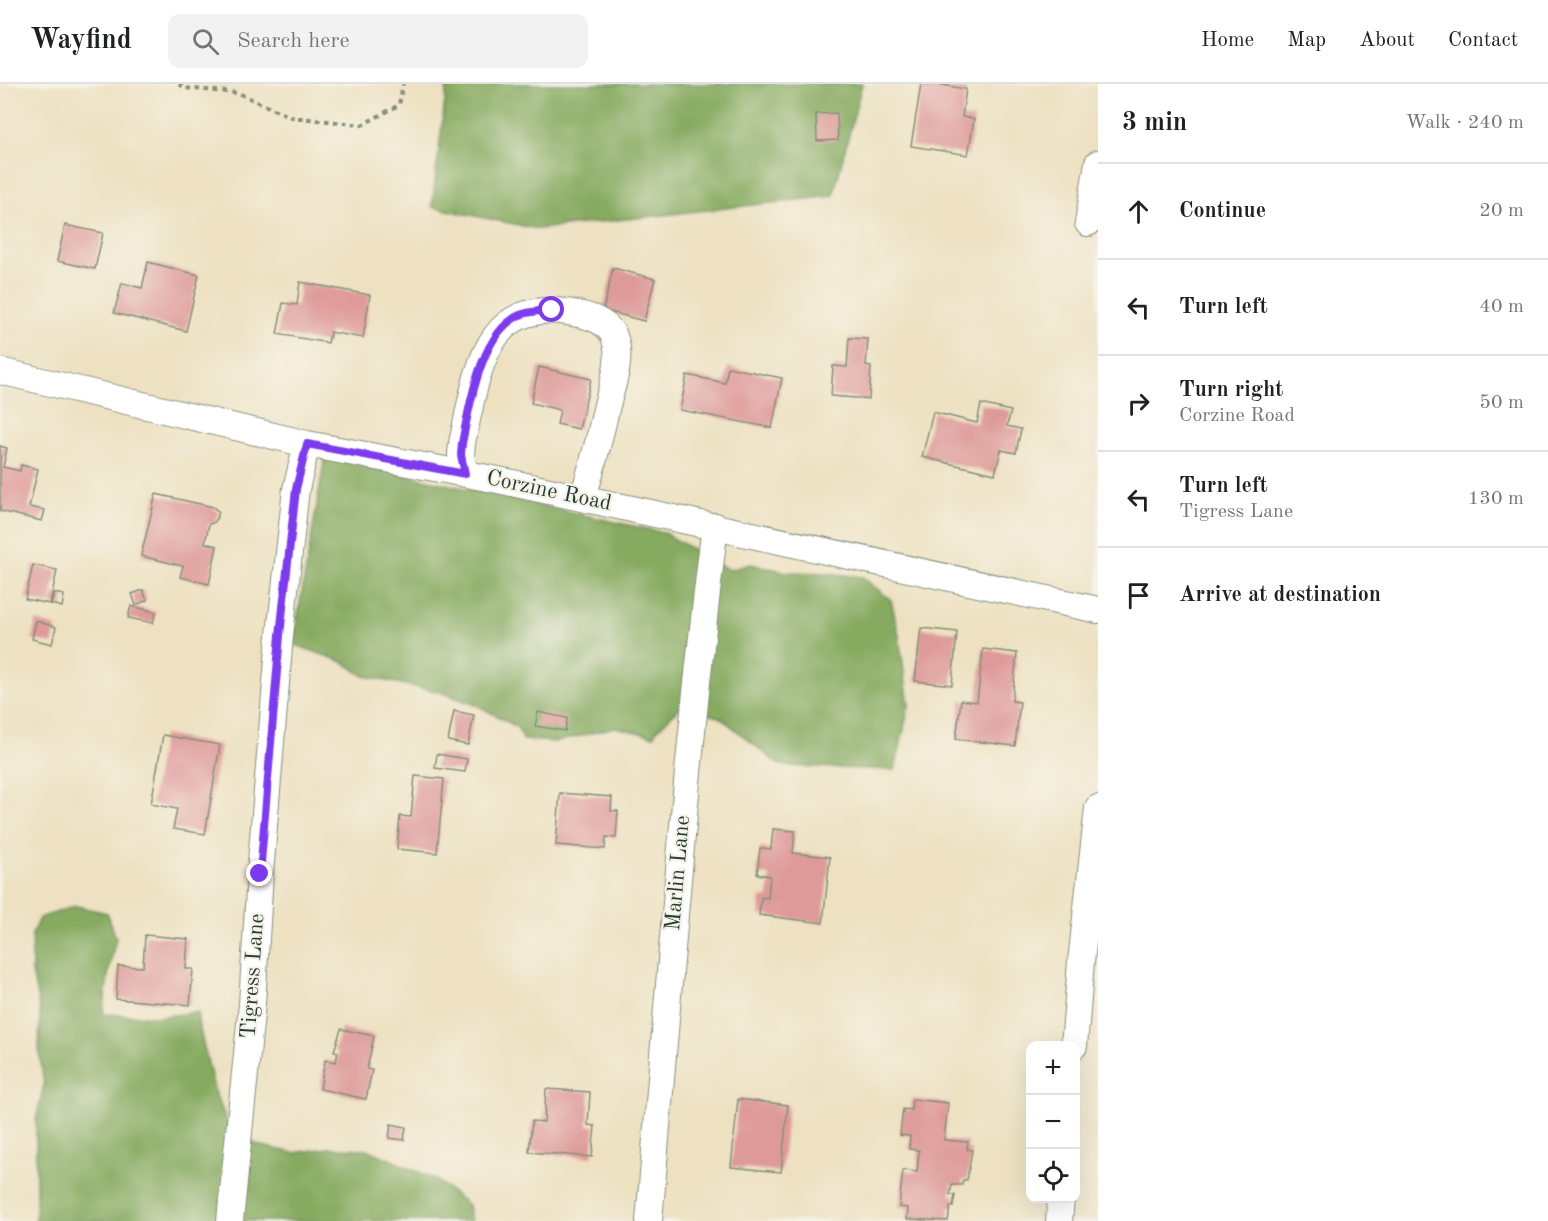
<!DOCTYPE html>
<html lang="en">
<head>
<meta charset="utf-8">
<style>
  :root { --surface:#fff; --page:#f2f2f2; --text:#202124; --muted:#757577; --line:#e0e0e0 }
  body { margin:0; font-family:"Old Standard TT",serif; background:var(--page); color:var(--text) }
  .controls { position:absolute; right:18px; bottom:18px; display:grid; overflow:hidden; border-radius:12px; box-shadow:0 6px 24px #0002 }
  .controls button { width:54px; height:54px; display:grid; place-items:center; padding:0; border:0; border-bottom:2px solid var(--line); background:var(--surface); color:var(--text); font:30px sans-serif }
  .stop { position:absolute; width:18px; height:18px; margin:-14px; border:4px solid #7c3aed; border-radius:50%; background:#fff }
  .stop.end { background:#7c3aed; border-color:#fff; box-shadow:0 2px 6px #0008 }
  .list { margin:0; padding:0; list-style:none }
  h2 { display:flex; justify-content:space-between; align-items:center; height:78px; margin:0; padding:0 24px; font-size:26px }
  h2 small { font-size:20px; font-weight:400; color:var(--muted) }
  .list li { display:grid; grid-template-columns:39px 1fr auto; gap:18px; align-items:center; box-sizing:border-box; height:96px; padding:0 24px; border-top:2px solid var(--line) }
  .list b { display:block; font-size:22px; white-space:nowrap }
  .list p { margin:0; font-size:20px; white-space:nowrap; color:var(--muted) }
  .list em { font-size:20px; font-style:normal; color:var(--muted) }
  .icon { flex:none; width:33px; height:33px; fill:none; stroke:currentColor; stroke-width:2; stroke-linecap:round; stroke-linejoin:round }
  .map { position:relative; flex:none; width:1098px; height:1137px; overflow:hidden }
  header { display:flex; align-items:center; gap:36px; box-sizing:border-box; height:84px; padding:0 30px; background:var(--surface); border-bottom:2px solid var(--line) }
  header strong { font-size:28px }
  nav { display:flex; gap:33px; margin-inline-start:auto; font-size:21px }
  .search { width:420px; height:54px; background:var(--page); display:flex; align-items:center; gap:15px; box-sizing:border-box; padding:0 21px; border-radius:12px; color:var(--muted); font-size:22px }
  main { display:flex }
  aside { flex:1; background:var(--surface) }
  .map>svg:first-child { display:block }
</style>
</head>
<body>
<header>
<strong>Wayfind</strong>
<div class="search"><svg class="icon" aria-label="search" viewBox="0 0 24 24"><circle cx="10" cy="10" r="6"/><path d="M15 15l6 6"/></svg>Search here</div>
<nav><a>Home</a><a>Map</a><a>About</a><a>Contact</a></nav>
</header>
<main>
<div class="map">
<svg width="1098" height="1137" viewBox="0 0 1098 1137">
  <rect width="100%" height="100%" fill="#f7f3e8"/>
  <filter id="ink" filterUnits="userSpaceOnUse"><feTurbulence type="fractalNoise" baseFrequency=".0167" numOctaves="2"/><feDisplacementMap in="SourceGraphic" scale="12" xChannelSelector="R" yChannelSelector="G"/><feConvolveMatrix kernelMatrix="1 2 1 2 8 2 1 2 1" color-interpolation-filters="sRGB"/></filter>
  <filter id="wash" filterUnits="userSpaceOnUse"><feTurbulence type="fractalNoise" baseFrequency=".008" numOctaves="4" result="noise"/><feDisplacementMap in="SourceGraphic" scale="24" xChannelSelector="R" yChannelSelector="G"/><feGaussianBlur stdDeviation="1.35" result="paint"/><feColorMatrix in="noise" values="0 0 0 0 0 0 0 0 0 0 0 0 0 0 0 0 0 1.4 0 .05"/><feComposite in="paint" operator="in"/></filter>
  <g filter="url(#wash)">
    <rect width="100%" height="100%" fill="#ede1c1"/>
    <path fill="#86aa60" stroke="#52744a" stroke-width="1.5" d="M 447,0 L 862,0 L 833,112 L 538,145 L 432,123 Z
      M 325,373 L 664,449 L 729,486 L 751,480 L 787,488 L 825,489 L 862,493 L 891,516 L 899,552 L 909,621 L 895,686 L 788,682 L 778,680 L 721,634 L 682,621 L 655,648 L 654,652 L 615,643 L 556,658 L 524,656 L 517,643 L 479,622 L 440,608 L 364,592 L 343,578 L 293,560 Z
      M 76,822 L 107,829 L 116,854 L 109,885 L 103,930 L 158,933 L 198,928 L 198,938 L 215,1009 L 229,1042 L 258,1061 L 294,1069 L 329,1064 L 367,1065 L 436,1096 L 468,1121 L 471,1137 L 36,1137 L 36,1036 L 44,1000 L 39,965 L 40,928 L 32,888 L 32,850 L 39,834 Z"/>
    <g id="blocks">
      <path fill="#de9a99" d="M 921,0 L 936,0 L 966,5 L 962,33 L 974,35 L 968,71 L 911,62 Z
        M 837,29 L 838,56 L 817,57 L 816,30 Z
        M 65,141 L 103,149 L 95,185 L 57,177 Z
        M 148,178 L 199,191 L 186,247 L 114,229 L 122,199 L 142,204 Z
        M 613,184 L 655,195 L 644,237 L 603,226 Z
        M 300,198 L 370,211 L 363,254 L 330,248 L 328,259 L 277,250 L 283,219 L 297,221 Z
        M 849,254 L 868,255 L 866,282 L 871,283 L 869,315 L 831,312 L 833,282 L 847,283 Z
        M 539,283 L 591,295 L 579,345 L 557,340 L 560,326 L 531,319 Z
        M 728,283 L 782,294 L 772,344 L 680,326 L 687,291 L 725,299 Z
        M 981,320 L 1011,327 L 1007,342 L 1021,345 L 1016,369 L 1001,366 L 995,390 L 922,373 L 933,328 L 977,339 Z
        M 0,362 L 7,364 L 3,383 L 20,387 L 21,381 L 38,385 L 29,423 L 45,426 L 42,437 L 0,427 Z
        M 156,410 L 213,423 L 219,428 L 215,438 L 209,440 L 205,459 L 217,462 L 209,500 L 180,493 L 183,482 L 141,472 Z
        M 33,481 L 57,486 L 50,520 L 25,515 Z
        M 143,506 L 147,516 L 136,521 L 132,510 Z
        M 54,509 L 64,511 L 62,523 L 51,520 Z
        M 131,522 L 156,528 L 153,539 L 128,534 Z
        M 36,537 L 56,543 L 52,560 L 32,555 Z
        M 921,544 L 957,548 L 952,601 L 915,597 Z
        M 983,565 L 1017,569 L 1012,617 L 1020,618 L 1015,662 L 956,655 L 961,616 L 977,618 Z
        M 454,627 L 474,631 L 468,661 L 448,657 Z
        M 538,628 L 567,634 L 565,647 L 535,642 Z
        M 163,651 L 220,661 L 205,750 L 173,745 L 177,725 L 151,720 Z
        M 437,670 L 467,675 L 465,688 L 435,684 Z
        M 415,692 L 444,695 L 437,769 L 397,765 L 400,732 L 411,733 Z
        M 560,709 L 612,713 L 611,727 L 618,727 L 616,754 L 606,753 L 605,765 L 556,761 Z
        M 773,745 L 795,747 L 793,769 L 830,773 L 823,839 L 759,831 L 761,813 L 768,814 L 770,792 L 757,790 L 760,764 L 771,765 Z
        M 145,851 L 188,855 L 186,885 L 193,885 L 190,921 L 116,915 L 118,882 L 143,883 Z
        M 341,945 L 374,952 L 367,985 L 372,986 L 366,1015 L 320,1005 L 325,976 L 336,978 L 338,968 L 334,967 Z
        M 546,1005 L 590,1008 L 588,1041 L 595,1042 L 592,1073 L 529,1068 L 532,1037 L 544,1038 Z
        M 738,1015 L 788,1021 L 781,1088 L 731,1083 Z
        M 912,1015 L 948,1019 L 944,1056 L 968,1058 L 967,1065 L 972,1066 L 967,1096 L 963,1096 L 962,1101 L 952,1101 L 950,1111 L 955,1111 L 953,1123 L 950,1123 L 948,1137 L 907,1135 L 908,1124 L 899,1123 L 903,1086 L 917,1088 L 919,1066 L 909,1065 L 910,1052 L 900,1051 L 903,1025 L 911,1026 Z
        M 391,1040 L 406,1043 L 404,1056 L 389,1054 Z"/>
    </g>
  </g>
  <g filter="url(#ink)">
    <use href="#blocks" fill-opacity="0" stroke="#868f7a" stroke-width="1.5"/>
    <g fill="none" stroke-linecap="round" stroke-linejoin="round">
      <defs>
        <path id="minor" d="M 1088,139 L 1098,79
          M 0,287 L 307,360 L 498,396 L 1098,526
          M 465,390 L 461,371 L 462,359 C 478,289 483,209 578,230 C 594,233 613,241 616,259 C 621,278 612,303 607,321 C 600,353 592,383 583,414
          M 1074,962 L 1081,878 L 1098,724
          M 230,1137 L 252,920 L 260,790 L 280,551 L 296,405 L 307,360
          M 649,1137 C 669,905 686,673 715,442
          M 1059,1137 L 1061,1114"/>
      </defs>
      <use href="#minor" stroke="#868f7a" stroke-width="28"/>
      <path stroke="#868f7a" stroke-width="4" stroke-dasharray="4.5 4.5" stroke-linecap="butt" d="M 179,0 L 184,4 L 238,9 L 291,33 L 362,41 L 399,21 L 403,0"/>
      <use href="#minor" stroke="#fff" stroke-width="26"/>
    </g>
  </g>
  <g fill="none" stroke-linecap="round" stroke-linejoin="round" filter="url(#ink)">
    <path stroke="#7c3aed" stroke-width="8" d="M 260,790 L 280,551 L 296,405 L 307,360 L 465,390 L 461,371 L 462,359 C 470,321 480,249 520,231 C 530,227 541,227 552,226"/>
  </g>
  <g text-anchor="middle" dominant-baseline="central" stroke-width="4.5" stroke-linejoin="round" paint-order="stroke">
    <g font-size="22" fill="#1f3d34" stroke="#f7f3e8">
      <text transform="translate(549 407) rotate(12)">Corzine Road</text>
      <text transform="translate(678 789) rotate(-85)">Marlin Lane</text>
      <text transform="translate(253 892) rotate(-86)">Tigress Lane</text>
    </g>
  </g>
</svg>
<div class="controls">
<button>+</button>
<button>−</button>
<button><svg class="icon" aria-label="locate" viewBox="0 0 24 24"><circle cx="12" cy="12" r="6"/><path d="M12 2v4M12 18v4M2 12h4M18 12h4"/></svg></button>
</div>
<div class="stop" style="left:552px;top:226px"></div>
<div class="stop end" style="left:260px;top:790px"></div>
</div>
<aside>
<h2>3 min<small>Walk · 240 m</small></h2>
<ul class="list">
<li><svg class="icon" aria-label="ahead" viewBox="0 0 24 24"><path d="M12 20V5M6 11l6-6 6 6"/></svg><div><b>Continue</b></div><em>20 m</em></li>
<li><svg class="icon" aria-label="left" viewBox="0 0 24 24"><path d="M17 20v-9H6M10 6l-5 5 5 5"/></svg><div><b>Turn left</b></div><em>40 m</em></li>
<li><svg class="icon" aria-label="right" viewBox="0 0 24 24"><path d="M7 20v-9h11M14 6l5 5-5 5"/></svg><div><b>Turn right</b><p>Corzine Road</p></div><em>50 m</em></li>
<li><svg class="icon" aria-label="left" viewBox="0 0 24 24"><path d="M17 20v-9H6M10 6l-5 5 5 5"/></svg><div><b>Turn left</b><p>Tigress Lane</p></div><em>130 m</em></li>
<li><svg class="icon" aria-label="arrive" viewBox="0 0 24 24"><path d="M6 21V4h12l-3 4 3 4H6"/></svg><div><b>Arrive at destination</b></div></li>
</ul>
</aside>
</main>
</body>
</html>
